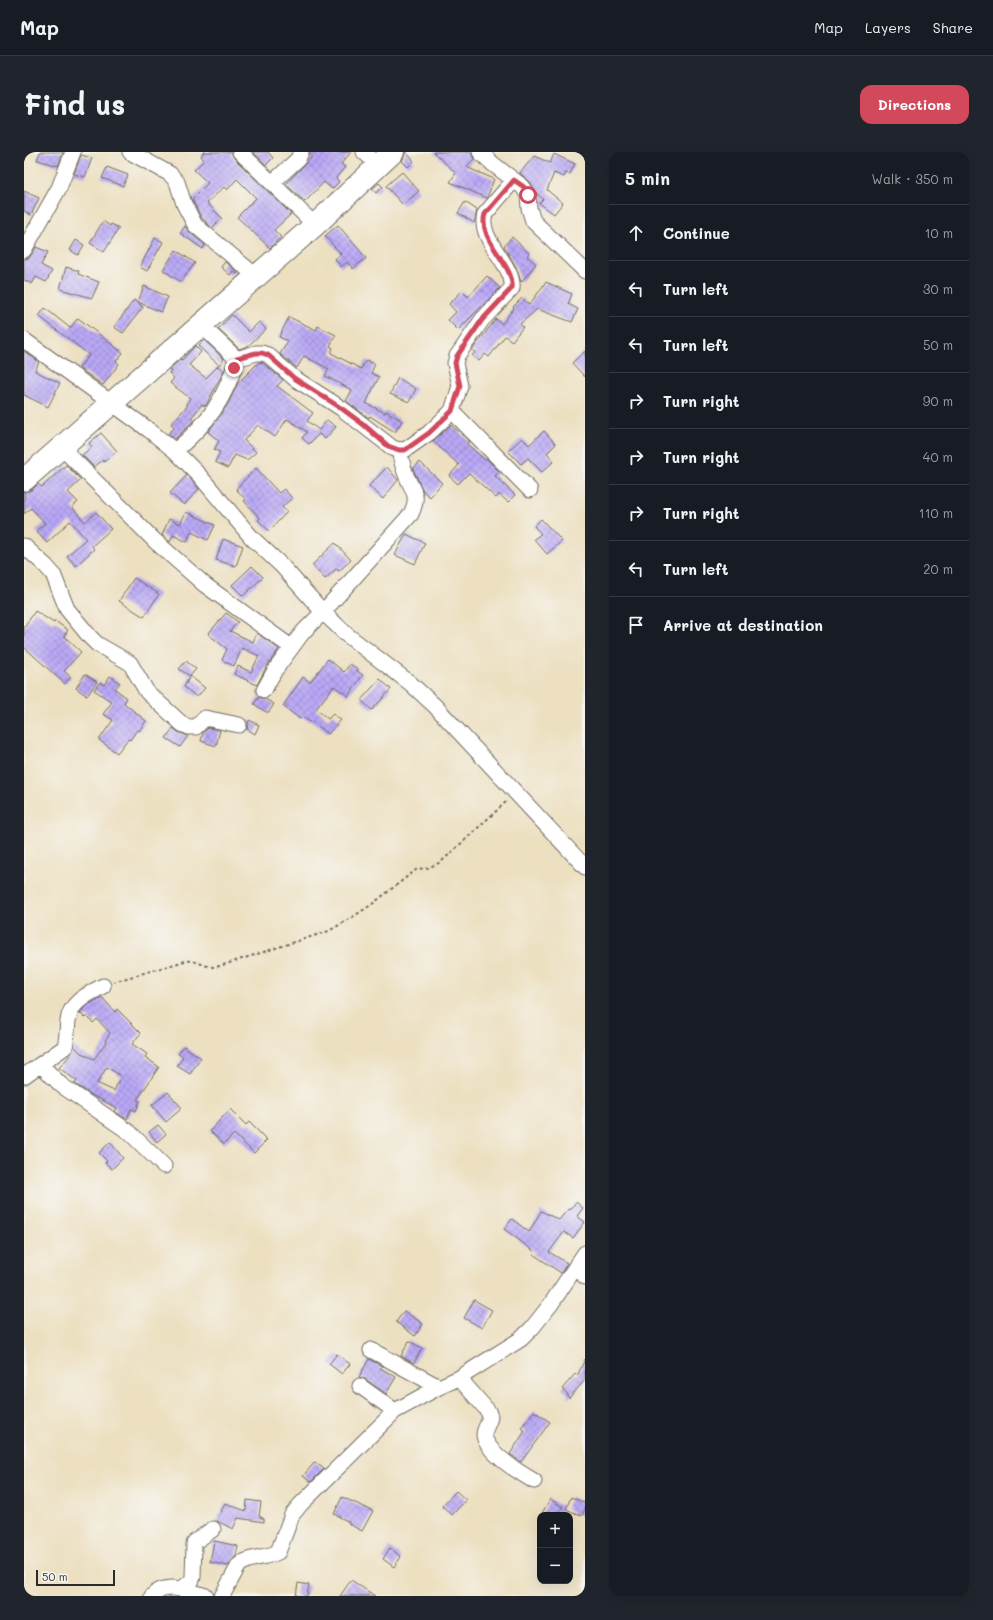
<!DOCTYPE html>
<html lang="en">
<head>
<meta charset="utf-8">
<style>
  :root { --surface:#171b24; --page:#20242c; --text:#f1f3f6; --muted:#9ea1a6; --line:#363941; --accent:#d1495b }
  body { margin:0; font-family:Mali,sans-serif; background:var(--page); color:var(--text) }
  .controls { position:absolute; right:12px; bottom:12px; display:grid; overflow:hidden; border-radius:8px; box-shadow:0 4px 16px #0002 }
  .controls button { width:36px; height:36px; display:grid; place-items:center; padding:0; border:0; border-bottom:1px solid var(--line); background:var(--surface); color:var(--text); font:20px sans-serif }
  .scale { position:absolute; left:12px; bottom:10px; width:79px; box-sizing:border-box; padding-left:4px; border:2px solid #2b2b2b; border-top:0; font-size:11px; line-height:14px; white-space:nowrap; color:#2b2b2b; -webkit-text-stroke:3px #f6f6f2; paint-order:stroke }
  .stop { position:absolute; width:12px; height:12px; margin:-9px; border:3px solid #d1495b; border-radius:50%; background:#fff }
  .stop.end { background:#d1495b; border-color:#fff; box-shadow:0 1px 4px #0008 }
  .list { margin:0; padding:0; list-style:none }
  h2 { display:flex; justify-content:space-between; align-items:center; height:52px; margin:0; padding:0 16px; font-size:17px }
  h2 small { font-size:13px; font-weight:400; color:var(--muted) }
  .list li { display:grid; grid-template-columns:26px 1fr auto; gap:12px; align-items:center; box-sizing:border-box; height:56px; padding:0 16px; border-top:1px solid var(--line) }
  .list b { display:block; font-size:15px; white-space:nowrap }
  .list em { font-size:13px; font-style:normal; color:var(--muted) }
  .icon { flex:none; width:22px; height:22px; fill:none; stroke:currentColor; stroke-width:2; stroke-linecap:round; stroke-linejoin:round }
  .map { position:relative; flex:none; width:561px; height:1444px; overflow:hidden; border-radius:12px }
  header { display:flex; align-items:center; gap:24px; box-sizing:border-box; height:56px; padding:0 20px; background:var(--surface); border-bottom:1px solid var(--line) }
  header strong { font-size:19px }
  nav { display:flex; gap:22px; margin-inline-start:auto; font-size:14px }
  .intro { display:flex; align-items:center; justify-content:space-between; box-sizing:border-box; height:96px; padding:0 24px }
  h1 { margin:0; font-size:28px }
  .button { padding:10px 18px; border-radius:12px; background:var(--accent); color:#fff; font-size:14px; font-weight:700 }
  main { display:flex; gap:24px; padding:0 24px }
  aside { flex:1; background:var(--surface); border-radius:12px; box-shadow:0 4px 16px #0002 }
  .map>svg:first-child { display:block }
</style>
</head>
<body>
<header>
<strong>Map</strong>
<nav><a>Map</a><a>Layers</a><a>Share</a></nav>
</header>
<div class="intro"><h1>Find us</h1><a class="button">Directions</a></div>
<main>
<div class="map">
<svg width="561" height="1444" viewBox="0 0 561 1444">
  <defs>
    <pattern id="building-cross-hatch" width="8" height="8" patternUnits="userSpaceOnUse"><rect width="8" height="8" fill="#baa8f6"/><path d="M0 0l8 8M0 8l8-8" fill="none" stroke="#9789c7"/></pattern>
  </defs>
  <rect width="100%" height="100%" fill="#f6f6f2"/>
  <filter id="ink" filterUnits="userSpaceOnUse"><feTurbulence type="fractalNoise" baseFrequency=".025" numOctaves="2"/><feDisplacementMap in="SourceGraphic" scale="8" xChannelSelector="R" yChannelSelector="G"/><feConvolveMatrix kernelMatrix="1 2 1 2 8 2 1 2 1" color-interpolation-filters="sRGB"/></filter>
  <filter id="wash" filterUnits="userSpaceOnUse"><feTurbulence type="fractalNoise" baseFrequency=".012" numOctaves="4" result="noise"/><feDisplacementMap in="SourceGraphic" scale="16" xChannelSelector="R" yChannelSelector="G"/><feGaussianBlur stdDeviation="0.9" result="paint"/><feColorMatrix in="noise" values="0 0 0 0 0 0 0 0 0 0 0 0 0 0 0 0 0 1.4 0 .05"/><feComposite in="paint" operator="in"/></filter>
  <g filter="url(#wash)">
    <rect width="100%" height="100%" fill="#ede0c1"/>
    <g id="blocks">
      <path fill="url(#building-cross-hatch)" fill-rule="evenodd" d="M 16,0 L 39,0 L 34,14 L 13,8 Z
        M 180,0 L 207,0 L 210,6 L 267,62 L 250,78 L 257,85 L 246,96 L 213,65 L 232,46 L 213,27 L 203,38 L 200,35 L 183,51 L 198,66 L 188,76 L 177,65 L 168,47 L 184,31 L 170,18 L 180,8 L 177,4 Z
        M 229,0 L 244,0 L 249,6 L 242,13 Z
        M 286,0 L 327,0 L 317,12 L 321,15 L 312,26 L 315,30 L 308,37 L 300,30 L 281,50 L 262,32 L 288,5 L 286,2 Z
        M 382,0 L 390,9 L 384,15 L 378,9 Z
        M 409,0 L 447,0 L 450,7 L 442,15 L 470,27 L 463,46 L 426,30 L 432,21 Z
        M 530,2 L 551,12 L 546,22 L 542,21 L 540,25 L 530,21 L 523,38 L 539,51 L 530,62 L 515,51 L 519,47 L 513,42 L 506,30 L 496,21 L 510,4 L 526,11 Z
        M 57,3 L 68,6 L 61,25 L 50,22 Z
        M 83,15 L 104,23 L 99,34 L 78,26 Z
        M 378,20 L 395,39 L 379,53 L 362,34 Z
        M 355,31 L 359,35 L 352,41 L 348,37 Z
        M 0,39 L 15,46 L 7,63 L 0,59 Z
        M 441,50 L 453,58 L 450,71 L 434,61 Z
        M 79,69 L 86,74 L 87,72 L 95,76 L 80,100 L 66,91 Z
        M 314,73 L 342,106 L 329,117 L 323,110 L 317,115 L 311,107 L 317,102 L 301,84 Z
        M 161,74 L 165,80 L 181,93 L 179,97 L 156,81 Z
        M 488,85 L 505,101 L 503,104 L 512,112 L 497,130 L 492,115 L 480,94 Z
        M 131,86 L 139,90 L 123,119 L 116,115 Z
        M 52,88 L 60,93 L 54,103 L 46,98 Z
        M 12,95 L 24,100 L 17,113 L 28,119 L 22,130 L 12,125 L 8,132 L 0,128 L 0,107 L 5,106 Z
        M 152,98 L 171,111 L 157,130 L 139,118 Z
        M 201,110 L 214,120 L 213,122 L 209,119 L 206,123 L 197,115 Z
        M 42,115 L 55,119 L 54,122 L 75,130 L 68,146 L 36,137 Z
        M 463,124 L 476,136 L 434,178 L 424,168 L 432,160 L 425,152 L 438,139 L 444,145 Z
        M 522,130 L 548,142 L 544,152 L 554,157 L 548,170 L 513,157 L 496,172 L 499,175 L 488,189 L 481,184 L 465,205 L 461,202 L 455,209 L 448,204 L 451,200 L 448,198 L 472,167 L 478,172 L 490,156 L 489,155 L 498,146 L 505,153 Z
        M 120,134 L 144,145 L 137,160 L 114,150 Z
        M 110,148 L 119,155 L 99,181 L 90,175 Z
        M 21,156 L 46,176 L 54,166 L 99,201 L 92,209 L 95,212 L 79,233 L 55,216 L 65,203 L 15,164 Z
        M 208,163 L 225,180 L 235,170 L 242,177 L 224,194 L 215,197 L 194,177 Z
        M 265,165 L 292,178 L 294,174 L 312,183 L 306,194 L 309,196 L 307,201 L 337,217 L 342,208 L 351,212 L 347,221 L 355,225 L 342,251 L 361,261 L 362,259 L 378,269 L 371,280 L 346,264 L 345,266 L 322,249 L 328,238 L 301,224 L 305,217 L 280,204 L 273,216 L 256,202 L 264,189 L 255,185 Z
        M 180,188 L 200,207 L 195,213 L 174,194 Z
        M 171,194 L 177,200 L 165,213 L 182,226 L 194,214 L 200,219 L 182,253 L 181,254 L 178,252 L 167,266 L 169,269 L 151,287 L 144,282 L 151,275 L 147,272 L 164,253 L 162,252 L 166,246 L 146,231 L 150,226 L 145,221 L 147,218 L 145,217 L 157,207 L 158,208 Z
        M 0,199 L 15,210 L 11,219 L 36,231 L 24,255 L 0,243 Z
        M 561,199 L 561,225 L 548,211 Z
        M 235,210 L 239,211 L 259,228 L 253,234 L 289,261 L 283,269 L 295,278 L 303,268 L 312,275 L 301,287 L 295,282 L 285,292 L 278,286 L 283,280 L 263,267 L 251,285 L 234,273 L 220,288 L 232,300 L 223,308 L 211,303 L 204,316 L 191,310 L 196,300 L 190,298 L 195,289 L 184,280 L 204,252 L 214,231 Z
        M 374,226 L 392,237 L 385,250 L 366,242 Z
        M 427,273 L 445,289 L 443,292 L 461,308 L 463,307 L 475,319 L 471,324 L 491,343 L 484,350 L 475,342 L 472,346 L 445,321 L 434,332 L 425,324 L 435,313 L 409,289 Z
        M 520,279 L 532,292 L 523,301 L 530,309 L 518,320 L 504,306 L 497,312 L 484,299 L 498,286 L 505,293 Z
        M 77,281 L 93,299 L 80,310 L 79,308 L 70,315 L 58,303 L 68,295 L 65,291 Z
        M 396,310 L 418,331 L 406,345 L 399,339 L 389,317 Z
        M 42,313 L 57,328 L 44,340 L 54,350 L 48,355 L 61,370 L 72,360 L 87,377 L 68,394 L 70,397 L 52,414 L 43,404 L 62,387 L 46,369 L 23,391 L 12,379 L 21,371 L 7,356 L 0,362 L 0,340 L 8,338 L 14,332 L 18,335 Z
        M 363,315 L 374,328 L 359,347 L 345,334 Z
        M 232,316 L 255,341 L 260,337 L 268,346 L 258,355 L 263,360 L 245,379 L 234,368 L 236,366 L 220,349 L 222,348 L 212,337 Z
        M 163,323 L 175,337 L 160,353 L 146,341 Z
        M 162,360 L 191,373 L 184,388 L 167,380 L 163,390 L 149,383 L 146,390 L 138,383 L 145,367 L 156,372 Z
        M 517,367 L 538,389 L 523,402 L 510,387 L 517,382 L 510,374 Z
        M 382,382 L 401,391 L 391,412 L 371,403 Z
        M 199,387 L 219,394 L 212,414 L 192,408 Z
        M 311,391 L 327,408 L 315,419 L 312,417 L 301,427 L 288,413 Z
        M 228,414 L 239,425 L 219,444 L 208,433 Z
        M 110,426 L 135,442 L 120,465 L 95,449 Z
        M 11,459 L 30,471 L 31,469 L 44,478 L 40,484 L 57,500 L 40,519 L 47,525 L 41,532 L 0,495 L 0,476 Z
        M 202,461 L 214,470 L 206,479 L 229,490 L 233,481 L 255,497 L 243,514 L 233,533 L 210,522 L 214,514 L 227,520 L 235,504 L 218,496 L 210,514 L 198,508 L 203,497 L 184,482 Z
        M 304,507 L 320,520 L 326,512 L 334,517 L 333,519 L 339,523 L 324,544 L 310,534 L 292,557 L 304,567 L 309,562 L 317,568 L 304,582 L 287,568 L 286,570 L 278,565 L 276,567 L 259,554 L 279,525 L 286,530 Z
        M 162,509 L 172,517 L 166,524 L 155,517 Z
        M 61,522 L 73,530 L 63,544 L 52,536 Z
        M 86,524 L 96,531 L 91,537 L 103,546 L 100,551 L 122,569 L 115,579 L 113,578 L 106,588 L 104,587 L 93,601 L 75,588 L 89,568 L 79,562 L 88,550 L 70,538 L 76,530 L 80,533 Z
        M 166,524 L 181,536 L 173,545 L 160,535 Z
        M 356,527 L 367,537 L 348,558 L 337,548 Z
        M 235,545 L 241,547 L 250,552 L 245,560 L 242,560 L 230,552 Z
        M 225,568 L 235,573 L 231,582 L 223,577 Z
        M 149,576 L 154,580 L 164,584 L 156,595 L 142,586 Z
        M 184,576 L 196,578 L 192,594 L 177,589 L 179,581 Z
        M 78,845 L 91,860 L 93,857 L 117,881 L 108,892 L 123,902 L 121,905 L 135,915 L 113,948 L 116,949 L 112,959 L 107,957 L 103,967 L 91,960 L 93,956 L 68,943 L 51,932 L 53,929 L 35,916 L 47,902 L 50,894 L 57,901 L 70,907 L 82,890 L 81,889 L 86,881 L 73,867 L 69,871 L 63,864 L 61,866 L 56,861 L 62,854 ZM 83,915 L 97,924 L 90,939 L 73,931 Z
        M 160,894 L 177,906 L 166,922 L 153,914 L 159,905 L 154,902 Z
        M 144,940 L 158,956 L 142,970 L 128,953 Z
        M 206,957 L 222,973 L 225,970 L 243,988 L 230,1001 L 210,982 L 200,992 L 186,979 Z
        M 134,973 L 142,982 L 133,990 L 125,980 Z
        M 86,990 L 99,1006 L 88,1017 L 81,1011 L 83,1009 L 75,1001 Z
        M 552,1050 L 559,1056 L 553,1064 L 561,1070 L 549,1086 L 540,1080 L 525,1100 L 543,1111 L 537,1121 L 509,1102 L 511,1100 L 480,1077 L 488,1067 L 505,1080 L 517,1059 L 535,1068 L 544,1057 L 546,1058 Z
        M 450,1148 L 468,1158 L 458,1176 L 440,1166 Z
        M 380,1159 L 399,1172 L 391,1184 L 372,1170 Z
        M 385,1189 L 398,1196 L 390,1211 L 377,1204 Z
        M 313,1202 L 326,1212 L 318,1222 L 305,1212 Z
        M 345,1207 L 358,1214 L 356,1216 L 372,1225 L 362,1242 L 341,1227 L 335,1225 Z
        M 561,1207 L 561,1228 L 545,1246 L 543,1244 L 544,1242 L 538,1237 L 551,1222 L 553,1224 Z
        M 510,1259 L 526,1270 L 497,1310 L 486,1302 L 501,1279 L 497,1276 Z
        M 291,1310 L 300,1317 L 287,1330 L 279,1324 Z
        M 432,1339 L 442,1348 L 428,1363 L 418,1354 Z
        M 318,1345 L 349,1359 L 338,1379 L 325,1372 L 325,1370 L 310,1362 Z
        M 547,1345 L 561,1351 L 561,1357 L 558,1364 L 542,1357 Z
        M 526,1347 L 539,1355 L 534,1363 L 517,1363 Z
        M 223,1348 L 237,1350 L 235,1364 L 240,1367 L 240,1370 L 214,1366 L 209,1377 L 193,1369 L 201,1351 L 222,1359 Z
        M 190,1389 L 214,1394 L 212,1404 L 204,1414 L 186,1410 Z
        M 366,1396 L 377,1405 L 370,1415 L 359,1407 Z
        M 327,1428 L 351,1444 L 316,1444 Z
        M 274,1431 L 285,1433 L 283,1444 L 272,1444 Z"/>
    </g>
  </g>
  <g filter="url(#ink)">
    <use href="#blocks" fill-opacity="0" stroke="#6f6a60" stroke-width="1"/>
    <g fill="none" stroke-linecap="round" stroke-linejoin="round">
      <defs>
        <path id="minor" d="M 106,0 L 146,22 L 153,30 L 160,52 L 171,73 L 232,124
          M 216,0 L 291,73
          M 340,0 L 354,13
          M 456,0 L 469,12 L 499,35 L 504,43 L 505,56 L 509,69 L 561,119
          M 248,31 L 274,7 L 277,0
          M 0,98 L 35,36 L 49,0
          M 176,172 L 213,207 L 232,201 L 238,201 L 244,203 L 270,226 L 317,256 L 370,297 L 381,298 L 405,281 L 428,259 L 506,338
          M 0,188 L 125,278 L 151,299 L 175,323 L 228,386 L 258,414 L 299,460 L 323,483 L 386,531 L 411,554 L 561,715
          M 428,259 L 436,234 L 431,211 L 433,204 L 458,168 L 488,136 C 491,113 453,88 461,62 L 490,28
          M 38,296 L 131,389 L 181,433 L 267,495
          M 151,299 C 185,270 200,249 213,207
          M 0,394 L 22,414 L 29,422 L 43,457 L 66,485 L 73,492 L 106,511 L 123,540 L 158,572 L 165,575 L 172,575 L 181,566 L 215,573
          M 240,538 L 251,518 L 279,480 L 299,460 L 387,362 C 396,343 389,340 382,323 C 379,315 377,307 375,298
          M 17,913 L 37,933 L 105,980 L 140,1014
          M 0,924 L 41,895 C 43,886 43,878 44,869 C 46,850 64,842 79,834
          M 553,1112 L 561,1125
          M 347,1198 L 415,1235
          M 435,1226 L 464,1259 L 466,1265 C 465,1271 460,1277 460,1283 C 462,1300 496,1321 510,1329
          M 336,1234 L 371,1259
          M 157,1437 L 167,1430 L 169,1425 L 170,1392 L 172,1389 L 189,1377
          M 128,1444 C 143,1429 165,1439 182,1444
          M 198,1444 L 215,1413 C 226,1404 240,1407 254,1400 L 268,1363 L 276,1353 L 371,1259 L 415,1235 L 435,1226 L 497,1187 L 508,1176 L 527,1152 L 561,1101"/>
        <path id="highway" d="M 0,328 L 291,73 L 369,0"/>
      </defs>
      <use href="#minor" stroke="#6f6a60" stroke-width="17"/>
      <use href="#highway" stroke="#6f6a60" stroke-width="24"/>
      <path stroke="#6f6a60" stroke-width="2" stroke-dasharray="3 3" stroke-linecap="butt" d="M 89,830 L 161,809 C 176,807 180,818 196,814 L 305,779 L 327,766 L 347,753 L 393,717 L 404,716 L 417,710 L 483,649"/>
      <use href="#minor" stroke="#fff" stroke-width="15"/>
      <use href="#highway" stroke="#fff" stroke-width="22"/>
    </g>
  </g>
  <g fill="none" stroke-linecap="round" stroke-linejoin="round" filter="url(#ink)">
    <path stroke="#d1495b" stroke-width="5" d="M 210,216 L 213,206 L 232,201 L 238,201 L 244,203 L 270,226 L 317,256 L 340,273 L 364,294 L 375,298 L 381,298 L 405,281 L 428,259 L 436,234 L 431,211 L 433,204 L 458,168 L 488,136 C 491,113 453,88 461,62 L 490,28 L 500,35 L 504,43"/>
  </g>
</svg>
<div class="controls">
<button>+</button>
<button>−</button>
</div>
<div class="scale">50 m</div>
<div class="stop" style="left:504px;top:43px"></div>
<div class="stop end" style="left:210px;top:216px"></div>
</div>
<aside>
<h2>5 min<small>Walk · 350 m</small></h2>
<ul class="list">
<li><svg class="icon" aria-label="ahead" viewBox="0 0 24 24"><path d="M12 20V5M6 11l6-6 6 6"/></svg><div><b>Continue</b></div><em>10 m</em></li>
<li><svg class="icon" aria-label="left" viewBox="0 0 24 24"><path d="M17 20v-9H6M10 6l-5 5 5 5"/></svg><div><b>Turn left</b></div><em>30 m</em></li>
<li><svg class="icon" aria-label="left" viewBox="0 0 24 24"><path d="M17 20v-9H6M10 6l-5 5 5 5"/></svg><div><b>Turn left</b></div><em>50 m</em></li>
<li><svg class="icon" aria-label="right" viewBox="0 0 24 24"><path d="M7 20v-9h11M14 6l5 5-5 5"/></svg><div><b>Turn right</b></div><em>90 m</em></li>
<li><svg class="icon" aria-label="right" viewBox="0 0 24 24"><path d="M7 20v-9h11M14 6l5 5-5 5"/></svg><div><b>Turn right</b></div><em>40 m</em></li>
<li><svg class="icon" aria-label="right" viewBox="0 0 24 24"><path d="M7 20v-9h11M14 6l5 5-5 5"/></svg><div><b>Turn right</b></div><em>110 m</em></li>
<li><svg class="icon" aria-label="left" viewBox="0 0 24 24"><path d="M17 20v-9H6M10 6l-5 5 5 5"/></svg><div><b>Turn left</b></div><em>20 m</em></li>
<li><svg class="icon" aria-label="arrive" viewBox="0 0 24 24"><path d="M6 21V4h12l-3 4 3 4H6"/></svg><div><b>Arrive at destination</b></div></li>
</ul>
</aside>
</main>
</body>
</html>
